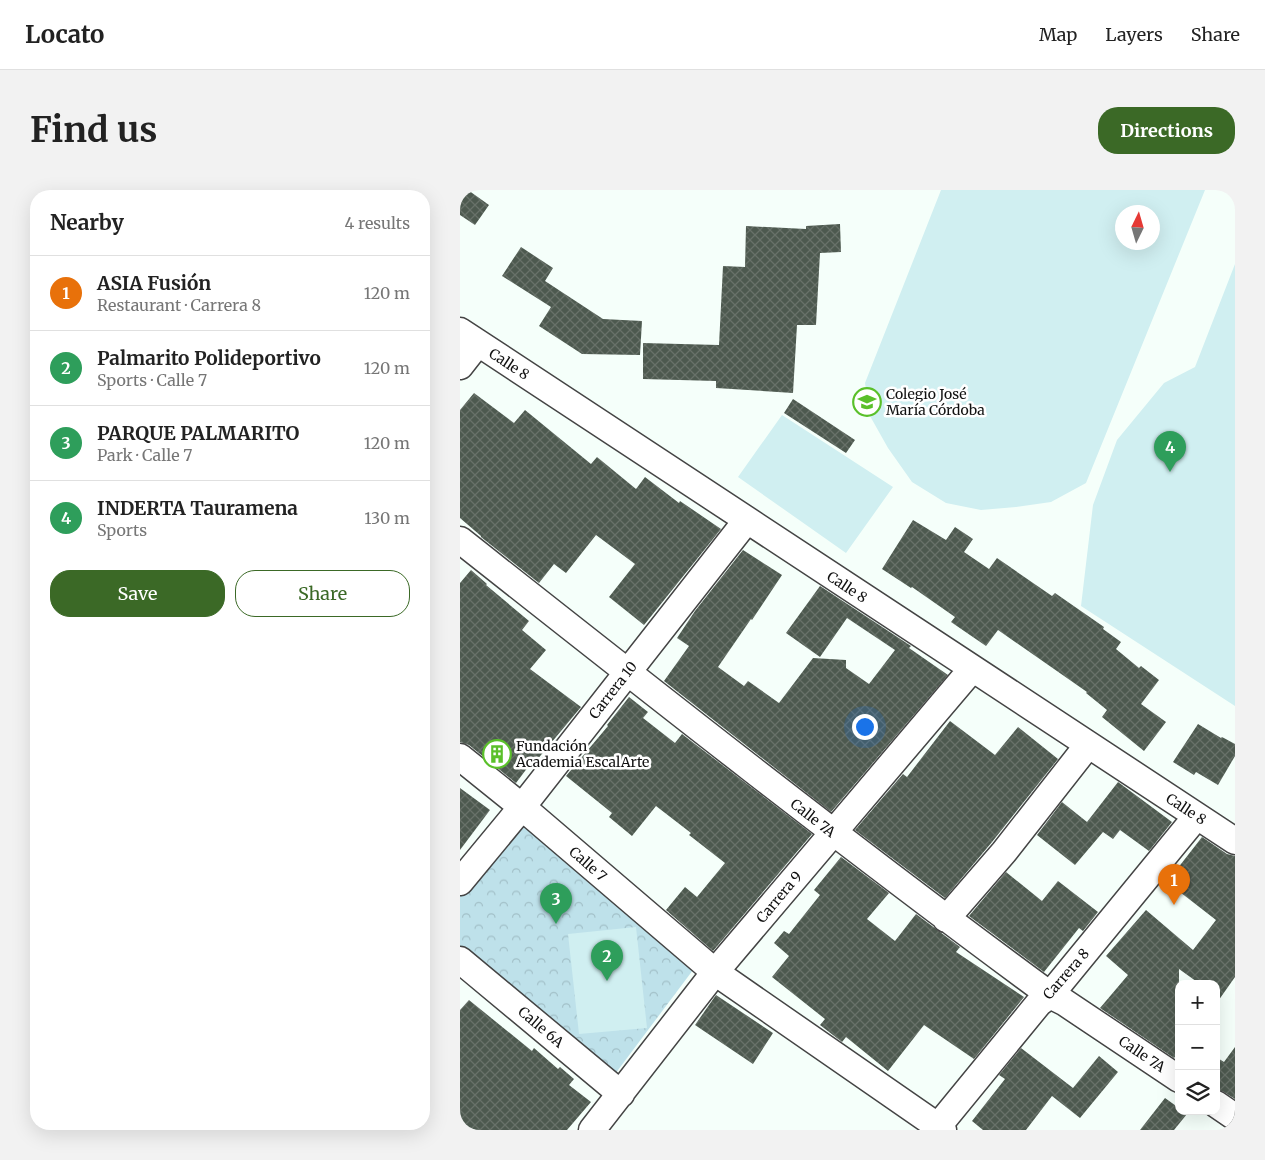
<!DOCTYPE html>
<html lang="en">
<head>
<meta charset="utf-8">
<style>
  :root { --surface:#fff; --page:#f2f2f2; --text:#222; --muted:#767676; --line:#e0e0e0; --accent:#3b6926 }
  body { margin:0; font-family:Merriweather,serif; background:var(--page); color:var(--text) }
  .controls { position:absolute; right:15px; bottom:15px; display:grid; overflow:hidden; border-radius:10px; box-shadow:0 5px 20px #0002 }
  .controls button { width:45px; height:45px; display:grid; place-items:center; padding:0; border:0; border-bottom:1px solid var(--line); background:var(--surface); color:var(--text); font:25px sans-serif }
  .compass { position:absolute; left:655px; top:15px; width:45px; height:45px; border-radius:50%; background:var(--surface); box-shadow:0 5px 20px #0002; rotate:5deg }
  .you { position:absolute; left:404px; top:536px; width:18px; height:18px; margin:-12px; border:4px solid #fff; border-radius:50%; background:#1a73e8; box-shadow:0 0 0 8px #1a73e833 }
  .badge { display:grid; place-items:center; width:32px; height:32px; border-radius:50%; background:var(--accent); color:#fff; font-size:16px; font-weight:700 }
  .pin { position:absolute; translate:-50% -41px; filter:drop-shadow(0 1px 2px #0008) }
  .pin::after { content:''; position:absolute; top:26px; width:18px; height:15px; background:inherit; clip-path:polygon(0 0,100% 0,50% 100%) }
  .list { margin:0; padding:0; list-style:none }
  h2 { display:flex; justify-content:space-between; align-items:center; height:65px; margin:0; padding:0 20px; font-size:21px }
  h2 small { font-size:16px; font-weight:400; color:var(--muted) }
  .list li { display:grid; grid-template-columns:32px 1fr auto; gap:15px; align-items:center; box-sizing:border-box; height:75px; padding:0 20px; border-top:1px solid var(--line) }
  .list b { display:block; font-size:19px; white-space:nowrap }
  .list p { margin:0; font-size:16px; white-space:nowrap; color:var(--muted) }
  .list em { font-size:16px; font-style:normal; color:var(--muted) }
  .actions { display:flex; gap:10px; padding:15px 20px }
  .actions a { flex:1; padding:11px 0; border:1px solid var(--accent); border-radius:20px; text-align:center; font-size:18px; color:var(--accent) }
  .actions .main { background:var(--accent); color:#fff }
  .icon { flex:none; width:28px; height:28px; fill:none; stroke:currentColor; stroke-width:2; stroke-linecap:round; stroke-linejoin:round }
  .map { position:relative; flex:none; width:775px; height:940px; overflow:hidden; border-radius:20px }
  header { display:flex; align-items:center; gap:30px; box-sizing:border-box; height:70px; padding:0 25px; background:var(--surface); border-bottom:1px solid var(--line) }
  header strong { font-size:24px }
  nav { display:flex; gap:28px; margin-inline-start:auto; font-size:18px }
  .intro { display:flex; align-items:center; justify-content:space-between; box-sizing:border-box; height:120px; padding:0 30px }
  h1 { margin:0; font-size:35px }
  .button { padding:12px 22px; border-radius:20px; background:var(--accent); color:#fff; font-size:18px; font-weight:700 }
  main { display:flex; gap:30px; padding:0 30px }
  aside { flex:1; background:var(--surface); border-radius:20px; box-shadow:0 5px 20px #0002 }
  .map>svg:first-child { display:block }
</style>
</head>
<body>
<header>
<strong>Locato</strong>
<nav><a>Map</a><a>Layers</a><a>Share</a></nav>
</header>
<div class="intro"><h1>Find us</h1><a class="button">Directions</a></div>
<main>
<aside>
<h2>Nearby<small>4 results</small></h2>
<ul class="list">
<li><span class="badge" style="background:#e8710a">1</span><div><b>ASIA Fusión</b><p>Restaurant · Carrera 8</p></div><em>120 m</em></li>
<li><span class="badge" style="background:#2e9e5b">2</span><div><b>Palmarito Polideportivo</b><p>Sports · Calle 7</p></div><em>120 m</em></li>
<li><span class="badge" style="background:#2e9e5b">3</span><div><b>PARQUE PALMARITO</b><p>Park · Calle 7</p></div><em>120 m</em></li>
<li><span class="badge" style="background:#2e9e5b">4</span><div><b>INDERTA Tauramena</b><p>Sports</p></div><em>130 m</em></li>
</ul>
<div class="actions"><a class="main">Save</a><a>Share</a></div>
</aside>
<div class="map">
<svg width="775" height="940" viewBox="0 0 775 940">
  <defs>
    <pattern id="park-crowns" width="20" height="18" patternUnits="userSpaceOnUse" patternTransform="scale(1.25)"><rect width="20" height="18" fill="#bee1ea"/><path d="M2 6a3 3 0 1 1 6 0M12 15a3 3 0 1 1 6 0" fill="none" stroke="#a2c0c8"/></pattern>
    <pattern id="building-cross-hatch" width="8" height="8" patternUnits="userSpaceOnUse" patternTransform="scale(1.25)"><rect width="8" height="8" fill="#4d594f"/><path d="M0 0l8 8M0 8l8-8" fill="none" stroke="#687169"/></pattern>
  </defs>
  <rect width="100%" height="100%" fill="#f5fffa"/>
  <path fill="url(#park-crowns)" d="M 66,630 L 239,772 L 155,884 L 0,762 L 0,705 Z"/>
  <path fill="#d0eff1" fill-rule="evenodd" d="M 481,0 L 745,0 L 626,293 L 591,312 L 556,317 L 521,320 L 486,313 L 452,292 L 428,258 L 410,226 L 405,193 ZM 692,22 L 692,52 L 662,52 L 662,22 Z
    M 775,74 L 775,516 L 621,416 L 633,315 L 657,250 L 704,193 L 735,177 Z
    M 322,225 L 433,297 L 386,363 L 278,287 Z
    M 176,737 L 187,838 L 119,844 L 108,744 Z"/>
  <path fill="url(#building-cross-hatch)" d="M 0,0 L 8,0 L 29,15 L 15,35 L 0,25 Z
    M 380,34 L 381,62 L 360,63 L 356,135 L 337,135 L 333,203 L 256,198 L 256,191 L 183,189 L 183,153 L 259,155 L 263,76 L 285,77 L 286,36 L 346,39 L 346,36 Z
    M 61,57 L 93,78 L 85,91 L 143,129 L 182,131 L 180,165 L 122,164 L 79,136 L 91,117 L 42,86 Z
    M 14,203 L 54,233 L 65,220 L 131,274 L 137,267 L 176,299 L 185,287 L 219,313 L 220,311 L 261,339 L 184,435 L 149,407 L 175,374 L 136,345 L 106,383 L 94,374 L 79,393 L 21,347 L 21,346 L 0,328 L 0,220 Z
    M 333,209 L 395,250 L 386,263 L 324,223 Z
    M 453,330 L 486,350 L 495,337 L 513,349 L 504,362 L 529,379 L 537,368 L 592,406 L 595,403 L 644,437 L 643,439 L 661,452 L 656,459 L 679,478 L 681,476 L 699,490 L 681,514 L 706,532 L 684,561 L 642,527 L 647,520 L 626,503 L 627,502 L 538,440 L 526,456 L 491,432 L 495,427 L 452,397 L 451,398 L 422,379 Z
    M 283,360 L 322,385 L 292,430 L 291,429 L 258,477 L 284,496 L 288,491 L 319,513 L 353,468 L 386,470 L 386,478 L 409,494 L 435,460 L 387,428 L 360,467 L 326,443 L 360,396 L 451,456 L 449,458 L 488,485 L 371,622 L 204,491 L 229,456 L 217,448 L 235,421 Z
    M 11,380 L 27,394 L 26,395 L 69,431 L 62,440 L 86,460 L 70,479 L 121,517 L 76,571 L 74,569 L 56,593 L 9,555 L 0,552 L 0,393 Z
    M 169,507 L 188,522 L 183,528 L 215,553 L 222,544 L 352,644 L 253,761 L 206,720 L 225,697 L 237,707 L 265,673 L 229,645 L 231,643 L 196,616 L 172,646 L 149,627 L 152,623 L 106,586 L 148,536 L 147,535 Z
    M 490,531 L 535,565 L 558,537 L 598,569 L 532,652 L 485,708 L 395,640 L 443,584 L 447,587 Z
    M 738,534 L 761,548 L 762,547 L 775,554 L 775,566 L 758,595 L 736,582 L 734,585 L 713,572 Z
    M 658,592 L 712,632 L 689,661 L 660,640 L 653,649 L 643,642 L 615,675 L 577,645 L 602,612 L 627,632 Z
    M 0,598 L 30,620 L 0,660 Z
    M 742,647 L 767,664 L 775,666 L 775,787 L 756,814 L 756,794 L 740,794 L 719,779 L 719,862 L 714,868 L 640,818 L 668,785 L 646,766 L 686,720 L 733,760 L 756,730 L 707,692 Z
    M 381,667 L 429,703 L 407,729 L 435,751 L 456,724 L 500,757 L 496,762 L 564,807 L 514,869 L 464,835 L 428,881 L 386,847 L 382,852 L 360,835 L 365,829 L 312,787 L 329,766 L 314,753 L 324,741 L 329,744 L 360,705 L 354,700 Z
    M 546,682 L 582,711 L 598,691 L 638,722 L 623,741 L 619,738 L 584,782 L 509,726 Z
    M 256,805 L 313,843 L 293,874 L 235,835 Z
    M 9,810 L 72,861 L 74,858 L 98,879 L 100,877 L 114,889 L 109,895 L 131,912 L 107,940 L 0,940 L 0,820 Z
    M 775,857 L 775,909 L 764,902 L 756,899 L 756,867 L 764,872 Z
    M 561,858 L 613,898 L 639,866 L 658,882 L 620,928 L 592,906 L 566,940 L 523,940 L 512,931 L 545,889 L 539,885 Z
    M 705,908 L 719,918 L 719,921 L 723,921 L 727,924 L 714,940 L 680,940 Z"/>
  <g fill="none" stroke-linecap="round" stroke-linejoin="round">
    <defs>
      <path id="minor" d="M 0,141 L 775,651
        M 0,176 L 18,153
        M 0,350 C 195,504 390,658 590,805 L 604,812 L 719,889
        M 0,567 L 62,617 L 255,782 L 483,940
        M 0,692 L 62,617 L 287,330
        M 486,729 L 544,662 L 628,555
        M 0,770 L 161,904
        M 756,914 L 775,927
        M 132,940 L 255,782 L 512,479
        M 475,940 L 579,813 L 590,805 L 736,627"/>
    </defs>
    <use href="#minor" stroke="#444" stroke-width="29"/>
    <use href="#minor" stroke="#fff" stroke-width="26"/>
  </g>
  <defs>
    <symbol id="school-ring" viewBox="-11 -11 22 22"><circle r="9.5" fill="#fff" stroke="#5ac02a" stroke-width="1.5"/><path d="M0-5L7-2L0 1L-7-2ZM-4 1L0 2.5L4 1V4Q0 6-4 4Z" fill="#5ac02a"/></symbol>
    <symbol id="building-ring" viewBox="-11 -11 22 22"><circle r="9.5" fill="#fff" stroke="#5ac02a" stroke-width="1.5"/><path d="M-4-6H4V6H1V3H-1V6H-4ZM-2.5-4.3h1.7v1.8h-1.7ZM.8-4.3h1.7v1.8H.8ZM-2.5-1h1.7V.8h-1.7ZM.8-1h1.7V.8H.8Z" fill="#5ac02a"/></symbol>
  </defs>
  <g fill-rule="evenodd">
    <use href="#school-ring" x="391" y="196" width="32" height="32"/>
    <use href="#building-ring" x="21" y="548" width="32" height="32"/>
  </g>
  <g text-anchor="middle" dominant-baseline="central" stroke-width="5" stroke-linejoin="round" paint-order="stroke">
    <g font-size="14" fill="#111" stroke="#fff">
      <text transform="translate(49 174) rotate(33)">Calle 8</text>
      <text transform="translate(387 397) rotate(33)">Calle 8</text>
      <text transform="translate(153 500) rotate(-52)">Carrera 10</text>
      <text transform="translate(726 619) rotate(33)">Calle 8</text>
      <text transform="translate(353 628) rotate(38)">Calle 7A</text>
      <text transform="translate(128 674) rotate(41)">Calle 7</text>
      <text transform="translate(319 707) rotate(-50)">Carrera 9</text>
      <text transform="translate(606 784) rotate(-49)">Carrera 8</text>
      <text transform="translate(81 837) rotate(40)">Calle 6A</text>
      <text transform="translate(682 864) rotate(34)">Calle 7A</text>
    </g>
    <g font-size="14" fill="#111" stroke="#fff" text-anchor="start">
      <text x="426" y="204">Colegio José<tspan x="426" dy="16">María Córdoba</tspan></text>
      <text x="56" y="556">Fundación<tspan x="56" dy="16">Academia EscalArte</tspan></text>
    </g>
  </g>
</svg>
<div class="controls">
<button>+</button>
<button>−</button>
<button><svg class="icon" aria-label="layers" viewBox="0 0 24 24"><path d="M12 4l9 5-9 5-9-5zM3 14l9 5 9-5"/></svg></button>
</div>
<svg class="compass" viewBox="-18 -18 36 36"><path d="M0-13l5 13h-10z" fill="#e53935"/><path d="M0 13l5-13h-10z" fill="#767676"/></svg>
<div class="you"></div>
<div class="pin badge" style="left:714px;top:715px;background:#e8710a">1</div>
<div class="pin badge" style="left:147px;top:791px;background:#2e9e5b">2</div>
<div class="pin badge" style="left:96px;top:734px;background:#2e9e5b">3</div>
<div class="pin badge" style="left:710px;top:282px;background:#2e9e5b">4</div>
</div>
</main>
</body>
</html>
